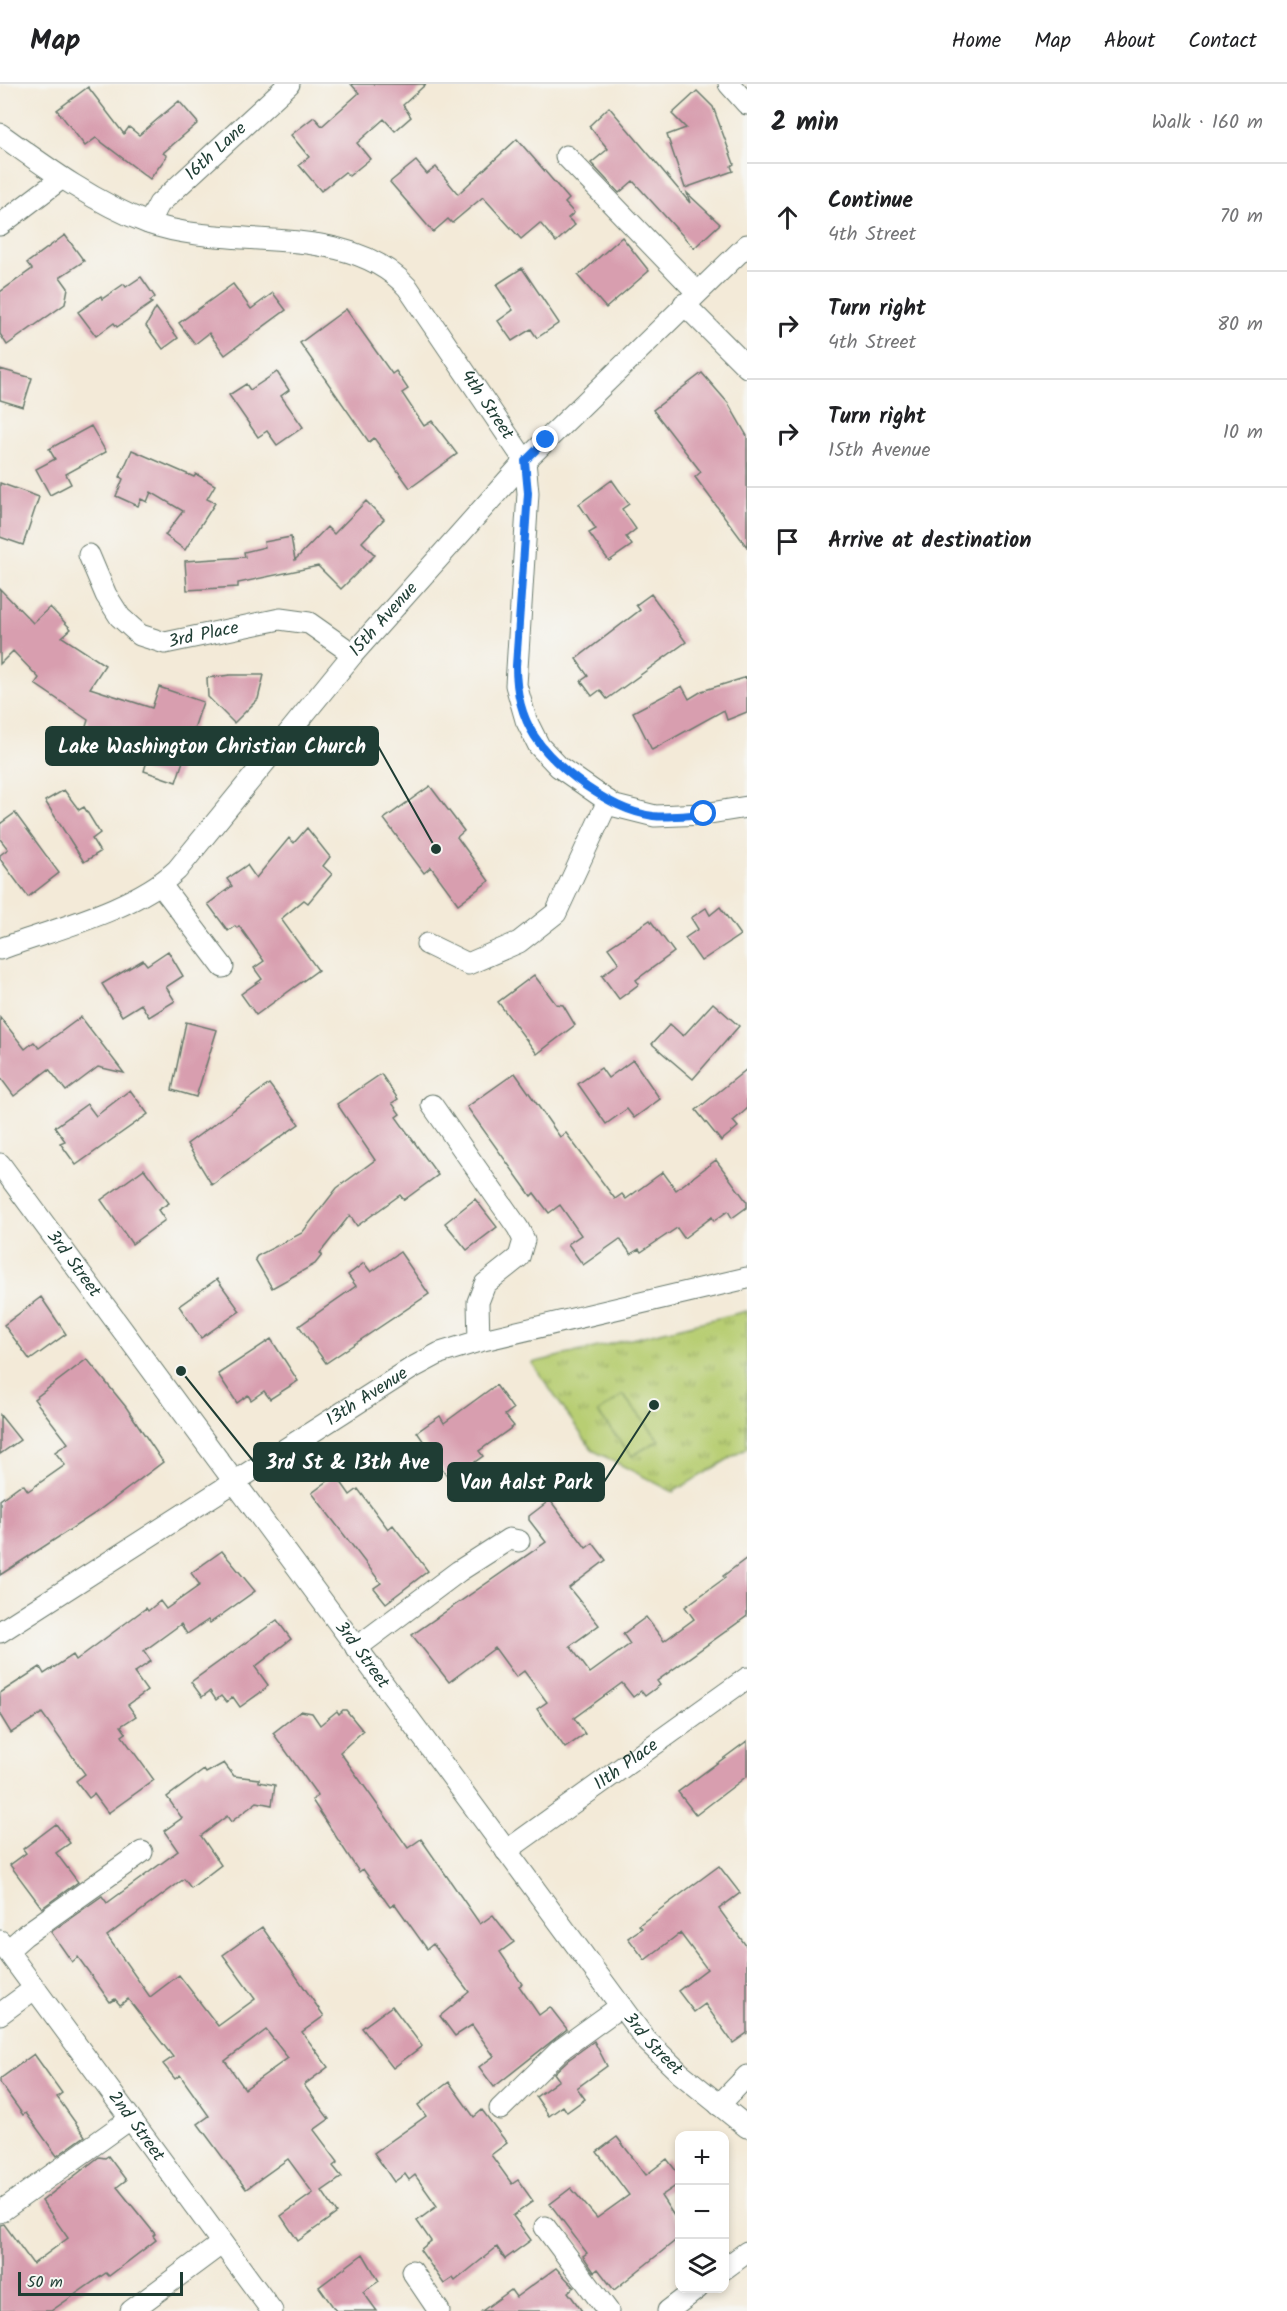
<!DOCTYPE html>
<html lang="en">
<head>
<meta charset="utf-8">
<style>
  :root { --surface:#fff; --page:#f6f6f6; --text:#202124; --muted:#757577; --line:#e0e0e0 }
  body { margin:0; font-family:Kalam,sans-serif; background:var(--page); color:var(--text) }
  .controls { position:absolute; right:18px; bottom:18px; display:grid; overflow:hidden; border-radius:12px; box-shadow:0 3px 9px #0003 }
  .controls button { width:54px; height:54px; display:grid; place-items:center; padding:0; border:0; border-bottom:2px solid var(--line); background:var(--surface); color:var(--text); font:30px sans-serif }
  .scale { position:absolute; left:18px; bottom:15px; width:165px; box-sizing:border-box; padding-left:6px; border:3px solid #1f3d34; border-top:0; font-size:16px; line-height:21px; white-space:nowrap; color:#1f3d34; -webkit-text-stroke:4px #f6f6f2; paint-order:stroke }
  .stop { position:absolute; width:18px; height:18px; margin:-14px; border:4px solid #1a73e8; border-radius:50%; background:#fff }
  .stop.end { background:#1a73e8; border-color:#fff; box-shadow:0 2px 6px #0008 }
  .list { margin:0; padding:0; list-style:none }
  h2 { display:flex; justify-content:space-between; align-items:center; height:78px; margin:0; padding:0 24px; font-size:26px }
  h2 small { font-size:20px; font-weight:400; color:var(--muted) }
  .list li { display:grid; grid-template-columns:39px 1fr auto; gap:18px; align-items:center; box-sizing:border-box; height:108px; padding:0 24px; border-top:2px solid var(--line) }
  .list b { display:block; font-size:22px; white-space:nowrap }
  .list p { margin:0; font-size:20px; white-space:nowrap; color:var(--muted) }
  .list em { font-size:20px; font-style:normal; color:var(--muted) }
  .icon { flex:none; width:33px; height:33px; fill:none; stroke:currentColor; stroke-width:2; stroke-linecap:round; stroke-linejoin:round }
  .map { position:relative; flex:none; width:747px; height:2227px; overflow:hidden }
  header { display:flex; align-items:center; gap:36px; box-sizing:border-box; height:84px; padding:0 30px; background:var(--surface); border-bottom:2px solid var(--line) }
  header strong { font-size:28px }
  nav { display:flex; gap:33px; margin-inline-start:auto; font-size:21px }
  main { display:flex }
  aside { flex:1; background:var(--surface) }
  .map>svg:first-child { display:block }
</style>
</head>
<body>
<header>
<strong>Map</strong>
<nav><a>Home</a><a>Map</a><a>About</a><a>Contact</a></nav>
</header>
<main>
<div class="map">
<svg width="747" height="2227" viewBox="0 0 747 2227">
  <defs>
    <pattern id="grass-tufts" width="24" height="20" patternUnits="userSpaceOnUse" patternTransform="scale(1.5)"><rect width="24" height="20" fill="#b8ce73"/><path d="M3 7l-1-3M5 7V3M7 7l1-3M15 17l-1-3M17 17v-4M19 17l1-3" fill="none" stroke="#95a85f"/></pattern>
  </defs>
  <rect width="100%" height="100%" fill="#f6f6f2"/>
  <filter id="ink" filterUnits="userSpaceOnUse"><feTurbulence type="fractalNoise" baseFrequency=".0167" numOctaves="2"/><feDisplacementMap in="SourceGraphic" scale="12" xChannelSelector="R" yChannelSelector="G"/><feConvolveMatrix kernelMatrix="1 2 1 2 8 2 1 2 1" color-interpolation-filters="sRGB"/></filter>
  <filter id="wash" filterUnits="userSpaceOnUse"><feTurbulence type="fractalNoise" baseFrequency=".008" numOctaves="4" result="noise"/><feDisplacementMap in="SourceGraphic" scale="24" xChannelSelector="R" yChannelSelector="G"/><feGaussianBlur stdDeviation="1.35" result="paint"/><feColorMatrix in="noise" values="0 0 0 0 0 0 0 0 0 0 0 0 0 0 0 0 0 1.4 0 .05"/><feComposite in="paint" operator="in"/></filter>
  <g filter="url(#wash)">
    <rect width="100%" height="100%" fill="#f3ead8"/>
    <path fill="url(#grass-tufts)" stroke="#6c8654" stroke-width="1.5" d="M 747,1227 L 747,1364 L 673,1408 L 592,1366 L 532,1279 Z"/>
    <path fill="#b8ce73" stroke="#6c8654" stroke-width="1.5" d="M 623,1311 L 659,1356 L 632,1372 L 598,1329 Z"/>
    <g id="blocks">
      <path fill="#d89eaf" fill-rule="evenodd" d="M 351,0 L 426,0 L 403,21 L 411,33 L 395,47 L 384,35 L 357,59 L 370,75 L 349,92 L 345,88 L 321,107 L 299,81 L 309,73 L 291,51 L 314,33 L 322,42 L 359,9 Z
        M 88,3 L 124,50 L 129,43 L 139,51 L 179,17 L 198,39 L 163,69 L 167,72 L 150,95 L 96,54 L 85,62 L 57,26 Z
        M 697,7 L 713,23 L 734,80 L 731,82 L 733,87 L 685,104 L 667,51 L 686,44 L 672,30 Z
        M 609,23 L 690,119 L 687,109 L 720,140 L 694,164 L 633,97 L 619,109 L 591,79 L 608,65 L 589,42 Z
        M 517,55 L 569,115 L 565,119 L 574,129 L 568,134 L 575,141 L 556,158 L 540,139 L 521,155 L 483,113 L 452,139 L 448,135 L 433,148 L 390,98 L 416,77 L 427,90 L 436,83 L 458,110 Z
        M 65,151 L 84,177 L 60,193 L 68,204 L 65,220 L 7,261 L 0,250 L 0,208 L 32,185 L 27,179 Z
        M 622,153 L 649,187 L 606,224 L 578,192 Z
        M 522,184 L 559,239 L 537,254 L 531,245 L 512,257 L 498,237 L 513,226 L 496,201 Z
        M 141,193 L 155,213 L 150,217 L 152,219 L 117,243 L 114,239 L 96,252 L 78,228 L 101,212 L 102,215 L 124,200 L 126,203 Z
        M 233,200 L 251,225 L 273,209 L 286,226 L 225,271 L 209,249 L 195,260 L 179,239 Z
        M 156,224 L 178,254 L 163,265 L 146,242 Z
        M 346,225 L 392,290 L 396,287 L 408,305 L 402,309 L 424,342 L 432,337 L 457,370 L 410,404 L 374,354 L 369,358 L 300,259 Z
        M 0,285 L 32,294 L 23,323 L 0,316 Z
        M 277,288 L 289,306 L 281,312 L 303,343 L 277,361 L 267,347 L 258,353 L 229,311 L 246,300 L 250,306 Z
        M 702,289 L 728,319 L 747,352 L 747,463 L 695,393 L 701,388 L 653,326 Z
        M 91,342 L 106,368 L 66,390 L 71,400 L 50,411 L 36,385 L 55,375 L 49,365 Z
        M 132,366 L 194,393 L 196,390 L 215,401 L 207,415 L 215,419 L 185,466 L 165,451 L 183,427 L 151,408 L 147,418 L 141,415 L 138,422 L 116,412 L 123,395 L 120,393 Z
        M 612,396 L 629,420 L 622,425 L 636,445 L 626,453 L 632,461 L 609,477 L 589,449 L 596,445 L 579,420 Z
        M 0,399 L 39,413 L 23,461 L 0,453 Z
        M 366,417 L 384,435 L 362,458 L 375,471 L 341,505 L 318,482 L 238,499 L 238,503 L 187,506 L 185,477 L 245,473 L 244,468 L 265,463 L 264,458 L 291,453 L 295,476 L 327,443 L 334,450 Z
        M 0,505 L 33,539 L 50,523 L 71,545 L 62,553 L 105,581 L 90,604 L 152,624 L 159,603 L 203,618 L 176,698 L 144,687 L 147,677 L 82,656 L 88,636 L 35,600 L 39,594 L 13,567 L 0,580 Z
        M 651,510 L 686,558 L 607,615 L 600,606 L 592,612 L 581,597 L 588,592 L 576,575 L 640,526 L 636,521 Z
        M 230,591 L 264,591 L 258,615 L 234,639 L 208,613 L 207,594 Z
        M 747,593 L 747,628 L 727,636 L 724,626 L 652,666 L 633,628 L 682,602 L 689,615 L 702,607 Z
        M 430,702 L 464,747 L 457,753 L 489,797 L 458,820 L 431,783 L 424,789 L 384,735 Z
        M 64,706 L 79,726 L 84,723 L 100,749 L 92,755 L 100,768 L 84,778 L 45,717 Z
        M 15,729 L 59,789 L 28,813 L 0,775 L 0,771 L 8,765 L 0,755 L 0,740 Z
        M 307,744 L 330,773 L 323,782 L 332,790 L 308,819 L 304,816 L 281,835 L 318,886 L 256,931 L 241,910 L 262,895 L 254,884 L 264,877 L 239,842 L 237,844 L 235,842 L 228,847 L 208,820 L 232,802 L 227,795 L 247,781 L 256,794 L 289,754 L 294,759 Z
        M 720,823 L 740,851 L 701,877 L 685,854 L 698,845 L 691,834 L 706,824 L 710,831 Z
        M 650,836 L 674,868 L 636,896 L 639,900 L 619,915 L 602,892 L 619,879 L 608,864 Z
        M 168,867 L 183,892 L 166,903 L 175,917 L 149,933 L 141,920 L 122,932 L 102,900 L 143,876 L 147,881 Z
        M 534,891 L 556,920 L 563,921 L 575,941 L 537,970 L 498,918 Z
        M 713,919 L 739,942 L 693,995 L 652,960 L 670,940 L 683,952 Z
        M 0,933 L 25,965 L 34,958 L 39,964 L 81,933 L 124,989 L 98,983 L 66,1007 L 49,985 L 14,1012 L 0,993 Z
        M 186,938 L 217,946 L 196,1013 L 172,1006 Z
        M 633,976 L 660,1015 L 634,1034 L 627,1025 L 606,1040 L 578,1000 L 601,984 L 608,994 Z
        M 747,985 L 747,1025 L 733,1037 L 738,1043 L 721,1057 L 696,1026 Z
        M 515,989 L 560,1053 L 566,1049 L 615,1115 L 622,1110 L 626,1115 L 663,1088 L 676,1106 L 716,1076 L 747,1118 L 747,1123 L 732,1134 L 728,1127 L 714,1137 L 712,1133 L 684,1154 L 677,1144 L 641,1168 L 639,1165 L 631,1170 L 620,1155 L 583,1181 L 568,1160 L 581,1151 L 560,1121 L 549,1129 L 534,1109 L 531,1112 L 467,1023 Z
        M 381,990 L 398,1015 L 392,1019 L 400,1030 L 396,1033 L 438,1091 L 404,1116 L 400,1111 L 357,1142 L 350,1131 L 320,1169 L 322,1171 L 315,1180 L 272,1204 L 255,1175 L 257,1172 L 302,1149 L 337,1104 L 375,1076 L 337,1020 Z
        M 269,1000 L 299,1040 L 212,1101 L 187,1060 Z
        M 130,1006 L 148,1030 L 76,1081 L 60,1059 L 65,1057 L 55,1043 L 87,1020 L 96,1032 Z
        M 144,1085 L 169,1119 L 158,1126 L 165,1136 L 132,1160 L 101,1116 Z
        M 475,1115 L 497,1143 L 467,1166 L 445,1139 Z
        M 400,1168 L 429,1210 L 326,1279 L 299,1242 L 356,1202 L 348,1191 L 364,1179 L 371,1188 Z
        M 217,1195 L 240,1227 L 201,1254 L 179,1222 Z
        M 41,1213 L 66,1250 L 30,1276 L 4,1241 Z
        M 271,1255 L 298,1297 L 270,1315 L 264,1307 L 251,1316 L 248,1311 L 237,1319 L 218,1290 Z
        M 87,1275 L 126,1323 L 163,1378 L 94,1430 L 0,1491 L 0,1416 L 19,1402 L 24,1401 L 28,1407 L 65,1381 L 55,1368 L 68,1359 L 34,1315 Z
        M 496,1301 L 513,1325 L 505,1331 L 514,1342 L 479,1367 L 483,1372 L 450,1396 L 417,1348 L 440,1332 L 444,1339 Z
        M 0,1331 L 20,1356 L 0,1370 Z
        M 336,1391 L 350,1411 L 358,1405 L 388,1445 L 393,1441 L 428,1487 L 386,1519 L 374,1504 L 381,1499 L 312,1409 Z
        M 550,1416 L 586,1464 L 593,1459 L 606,1476 L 569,1504 L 599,1541 L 570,1562 L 590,1589 L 630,1560 L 623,1550 L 646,1533 L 664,1557 L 694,1535 L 685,1523 L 725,1494 L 723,1492 L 747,1474 L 747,1532 L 657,1597 L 660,1601 L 645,1612 L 641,1607 L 633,1613 L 622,1599 L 574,1634 L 585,1650 L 565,1664 L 537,1625 L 547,1618 L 524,1587 L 516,1593 L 495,1564 L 449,1598 L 412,1551 L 546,1458 L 529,1436 L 529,1432 Z
        M 222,1467 L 255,1507 L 210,1539 L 208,1536 L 187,1550 L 181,1540 L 144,1567 L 151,1577 L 134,1589 L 147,1607 L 128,1621 L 136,1632 L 121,1642 L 126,1649 L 122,1652 L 154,1696 L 108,1729 L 94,1710 L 89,1714 L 76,1697 L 85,1690 L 42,1629 L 11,1649 L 0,1631 L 0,1609 L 40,1583 L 44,1590 L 73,1571 L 76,1576 L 146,1524 L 148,1527 L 160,1517 L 166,1525 L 200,1501 L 191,1489 Z
        M 277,1536 L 291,1555 L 255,1583 L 268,1601 L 264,1606 L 240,1623 L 233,1613 L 226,1618 L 221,1612 L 216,1616 L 210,1607 L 202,1613 L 191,1598 Z
        M 343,1626 L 346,1626 L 363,1647 L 340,1668 L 408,1764 L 421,1755 L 480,1840 L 493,1831 L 514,1858 L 500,1868 L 522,1900 L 519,1902 L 539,1931 L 550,1923 L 567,1945 L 494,2003 L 479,1983 L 494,1972 L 472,1941 L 455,1952 L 440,1932 L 469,1908 L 433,1860 L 427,1865 L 395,1820 L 390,1823 L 363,1785 L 359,1788 L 312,1716 L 318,1712 L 273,1649 L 301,1627 L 312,1629 L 320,1641 L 337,1627 L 339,1630 Z
        M 747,1657 L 747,1692 L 696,1731 L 678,1708 Z
        M 224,1679 L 234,1692 L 259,1695 L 259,1698 L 275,1701 L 272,1721 L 257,1718 L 231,1738 L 227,1732 L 201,1752 L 221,1781 L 191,1804 L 184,1795 L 107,1852 L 150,1913 L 179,1891 L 218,1942 L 255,1915 L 223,1871 L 262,1843 L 324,1932 L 302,1948 L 328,1983 L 304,2001 L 329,2035 L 314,2046 L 338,2078 L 333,2082 L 342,2093 L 322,2107 L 337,2129 L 298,2157 L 281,2132 L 313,2109 L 288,2075 L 246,2105 L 198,2040 L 209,2032 L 180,1991 L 175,1995 L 163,1980 L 173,1973 L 128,1915 L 120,1921 L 115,1915 L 110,1918 L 78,1873 L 72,1878 L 51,1848 L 102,1812 L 107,1819 L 178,1767 L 164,1747 L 182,1734 L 167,1713 L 204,1686 L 206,1689 ZM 266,1946 L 288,1974 L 245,2005 L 225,1977 Z
        M 56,1740 L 70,1759 L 56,1769 L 78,1798 L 42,1824 L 10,1781 L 26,1769 L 23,1765 Z
        M 719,1782 L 740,1809 L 719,1825 L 747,1863 L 747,1949 L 733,1959 L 705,1920 L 694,1928 L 678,1907 L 707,1885 L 680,1849 L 645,1876 L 628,1854 L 642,1844 L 639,1841 Z
        M 392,1922 L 422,1962 L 393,1984 L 362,1944 Z
        M 594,1957 L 607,1982 L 577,2004 L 585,2015 L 567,2028 L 563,2022 L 549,2032 L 536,2013 L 559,1996 L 554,1989 L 568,1976 Z
        M 34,1970 L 62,2009 L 57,2013 L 85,2052 L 57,2072 L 26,2029 L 23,2031 L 0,1999 L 0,1995 Z
        M 449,1998 L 474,2033 L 482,2026 L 507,2059 L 491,2071 L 512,2100 L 518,2096 L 533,2117 L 513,2132 L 531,2156 L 505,2175 L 497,2163 L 455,2197 L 453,2194 L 444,2200 L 420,2166 L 431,2157 L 417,2137 L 437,2122 L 415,2091 L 409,2096 L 405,2090 L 394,2098 L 374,2069 L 426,2032 L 418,2021 Z
        M 617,2053 L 646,2091 L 667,2075 L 680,2092 L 680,2099 L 661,2112 L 680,2141 L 680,2153 L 614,2206 L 598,2185 L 594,2188 L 583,2172 L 587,2169 L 550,2120 L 571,2104 L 597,2134 L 629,2111 L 597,2068 Z
        M 108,2072 L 126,2096 L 117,2103 L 155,2150 L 153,2152 L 156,2156 L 109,2192 L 106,2189 L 51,2227 L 0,2227 L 0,2141 L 4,2140 L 33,2180 L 68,2154 L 42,2117 L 99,2073 L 105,2074 Z
        M 363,2170 L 379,2197 L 363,2208 L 377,2227 L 336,2227 L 319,2203 Z
        M 556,2184 L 574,2203 L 568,2208 L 582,2227 L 482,2227 L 511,2206 L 516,2213 Z"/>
    </g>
  </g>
  <g filter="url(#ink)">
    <use href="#blocks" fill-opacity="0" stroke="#697a6d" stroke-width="1.5"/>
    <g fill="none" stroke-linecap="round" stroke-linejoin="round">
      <defs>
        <g id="minor">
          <path d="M 729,0 L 747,20"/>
          <path id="s1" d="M 0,50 C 47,84 93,118 148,139 C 229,168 348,136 408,204 L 525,377 L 528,409 L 516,601 L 526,636 L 539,662 L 559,683 L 615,722 L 655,732 L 704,730 L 747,723"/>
          <path d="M 566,72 L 697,208"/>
          <path id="s2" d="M 149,139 L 159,120 L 289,0"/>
          <path d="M 0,141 L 62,94"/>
          <path d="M 684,220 L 747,283"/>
          <path id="s3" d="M 89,471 L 106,511 L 120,533 L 140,551 L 165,559 L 280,535 L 309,539 L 353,570"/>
          <path d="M 161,801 L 223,883"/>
          <path d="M 427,860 L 468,880 L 519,858 L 556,829 L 608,717"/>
          <path id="s4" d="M 0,865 C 55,845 134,826 177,786 L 353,570 L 525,377 L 747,161"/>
          <path d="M 432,1021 L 518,1144 L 524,1156 L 519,1173 L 485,1200 L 478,1218 L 479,1257"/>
          <path id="s5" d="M 0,1080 L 646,1956 L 680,1989 L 747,2043"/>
          <path id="s6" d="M 0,1548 L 412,1284 L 440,1269 L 479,1257 L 747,1194"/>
          <path d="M 356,1564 L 459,1487 L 509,1455 L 519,1457"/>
          <path id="s7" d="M 506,1767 L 747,1594"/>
          <path id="s8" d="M 0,1857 L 272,2227"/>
          <path d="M 7,1867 L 25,1851 L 142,1768"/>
          <path d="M 0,1930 L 34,1905"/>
          <path d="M 719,2021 L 747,1992"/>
          <path d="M 500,2025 L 560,1966 L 621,1922"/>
          <path d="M 0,2128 L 130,2035"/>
          <path d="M 545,2143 L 608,2227"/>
          <path d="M 724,2185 L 747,2168"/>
          <path d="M 412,2187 L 439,2227"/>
          <path d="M 131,2227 L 221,2160"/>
          <path d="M 668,2227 L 698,2204"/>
        </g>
      </defs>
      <use href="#minor" stroke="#697a6d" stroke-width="23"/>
      <use href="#minor" stroke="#fff" stroke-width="21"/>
    </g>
  </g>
  <g fill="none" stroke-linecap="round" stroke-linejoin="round" filter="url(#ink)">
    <path stroke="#1a73e8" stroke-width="8" d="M 546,356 L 525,377 L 528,409 L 516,582 C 516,640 542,671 587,703 C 608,717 627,728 653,732 C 669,734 688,731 704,730"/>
  </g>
  <g text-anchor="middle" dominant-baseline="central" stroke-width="6" stroke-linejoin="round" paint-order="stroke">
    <g font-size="18" fill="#1f3d34" stroke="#f6f6f2">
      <text stroke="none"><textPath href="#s2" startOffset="99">16th Lane</textPath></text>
      <text stroke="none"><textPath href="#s1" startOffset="588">4th Street</textPath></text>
      <text stroke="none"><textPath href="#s4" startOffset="520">15th Avenue</textPath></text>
      <text stroke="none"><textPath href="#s3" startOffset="162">3rd Place</textPath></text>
      <text stroke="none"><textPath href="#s5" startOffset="124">3rd Street</textPath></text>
      <text stroke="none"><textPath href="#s6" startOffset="436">13th Avenue</textPath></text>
      <text stroke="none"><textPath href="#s5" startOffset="610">3rd Street</textPath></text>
      <text stroke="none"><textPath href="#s7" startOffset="148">11th Place</textPath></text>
      <text stroke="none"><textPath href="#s5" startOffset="1096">3rd Street</textPath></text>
      <text stroke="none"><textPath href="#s8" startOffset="230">2nd Street</textPath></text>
    </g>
  </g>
  <path fill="none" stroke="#1f3d34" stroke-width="2" d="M436 765L378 662M181 1287L254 1378M654 1321L604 1398"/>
  <g fill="#1f3d34" stroke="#f6f6f2" stroke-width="2">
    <circle cx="436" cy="765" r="6"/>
    <circle cx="181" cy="1287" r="6"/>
    <circle cx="654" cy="1321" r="6"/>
  </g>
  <g fill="#1f3d34" stroke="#1f3d34" stroke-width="2">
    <rect x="46" y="643" width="332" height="38" rx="6"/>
    <rect x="254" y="1359" width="188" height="38" rx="6"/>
    <rect x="448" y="1379" width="156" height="38" rx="6"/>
  </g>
  <g font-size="20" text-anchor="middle" font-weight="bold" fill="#fff">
    <text x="212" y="669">Lake Washington Christian Church</text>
    <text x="348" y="1385">3rd St &amp; 13th Ave</text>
    <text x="526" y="1405">Van Aalst Park</text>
  </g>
</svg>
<div class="controls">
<button>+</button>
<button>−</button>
<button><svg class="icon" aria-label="layers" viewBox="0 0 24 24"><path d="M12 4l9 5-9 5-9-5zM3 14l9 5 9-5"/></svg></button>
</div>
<div class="scale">50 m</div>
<div class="stop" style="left:704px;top:730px"></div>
<div class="stop end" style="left:546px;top:356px"></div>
</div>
<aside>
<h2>2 min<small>Walk · 160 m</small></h2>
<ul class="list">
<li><svg class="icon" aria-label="ahead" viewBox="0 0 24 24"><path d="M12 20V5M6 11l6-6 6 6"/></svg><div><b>Continue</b><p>4th Street</p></div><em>70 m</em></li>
<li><svg class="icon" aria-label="right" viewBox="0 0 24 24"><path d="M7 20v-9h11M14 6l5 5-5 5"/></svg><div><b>Turn right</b><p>4th Street</p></div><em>80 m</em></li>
<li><svg class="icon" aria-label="right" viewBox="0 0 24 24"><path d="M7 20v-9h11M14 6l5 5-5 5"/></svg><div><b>Turn right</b><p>15th Avenue</p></div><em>10 m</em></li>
<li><svg class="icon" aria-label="arrive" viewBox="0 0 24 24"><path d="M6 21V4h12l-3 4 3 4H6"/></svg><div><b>Arrive at destination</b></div></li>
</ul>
</aside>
</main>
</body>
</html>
